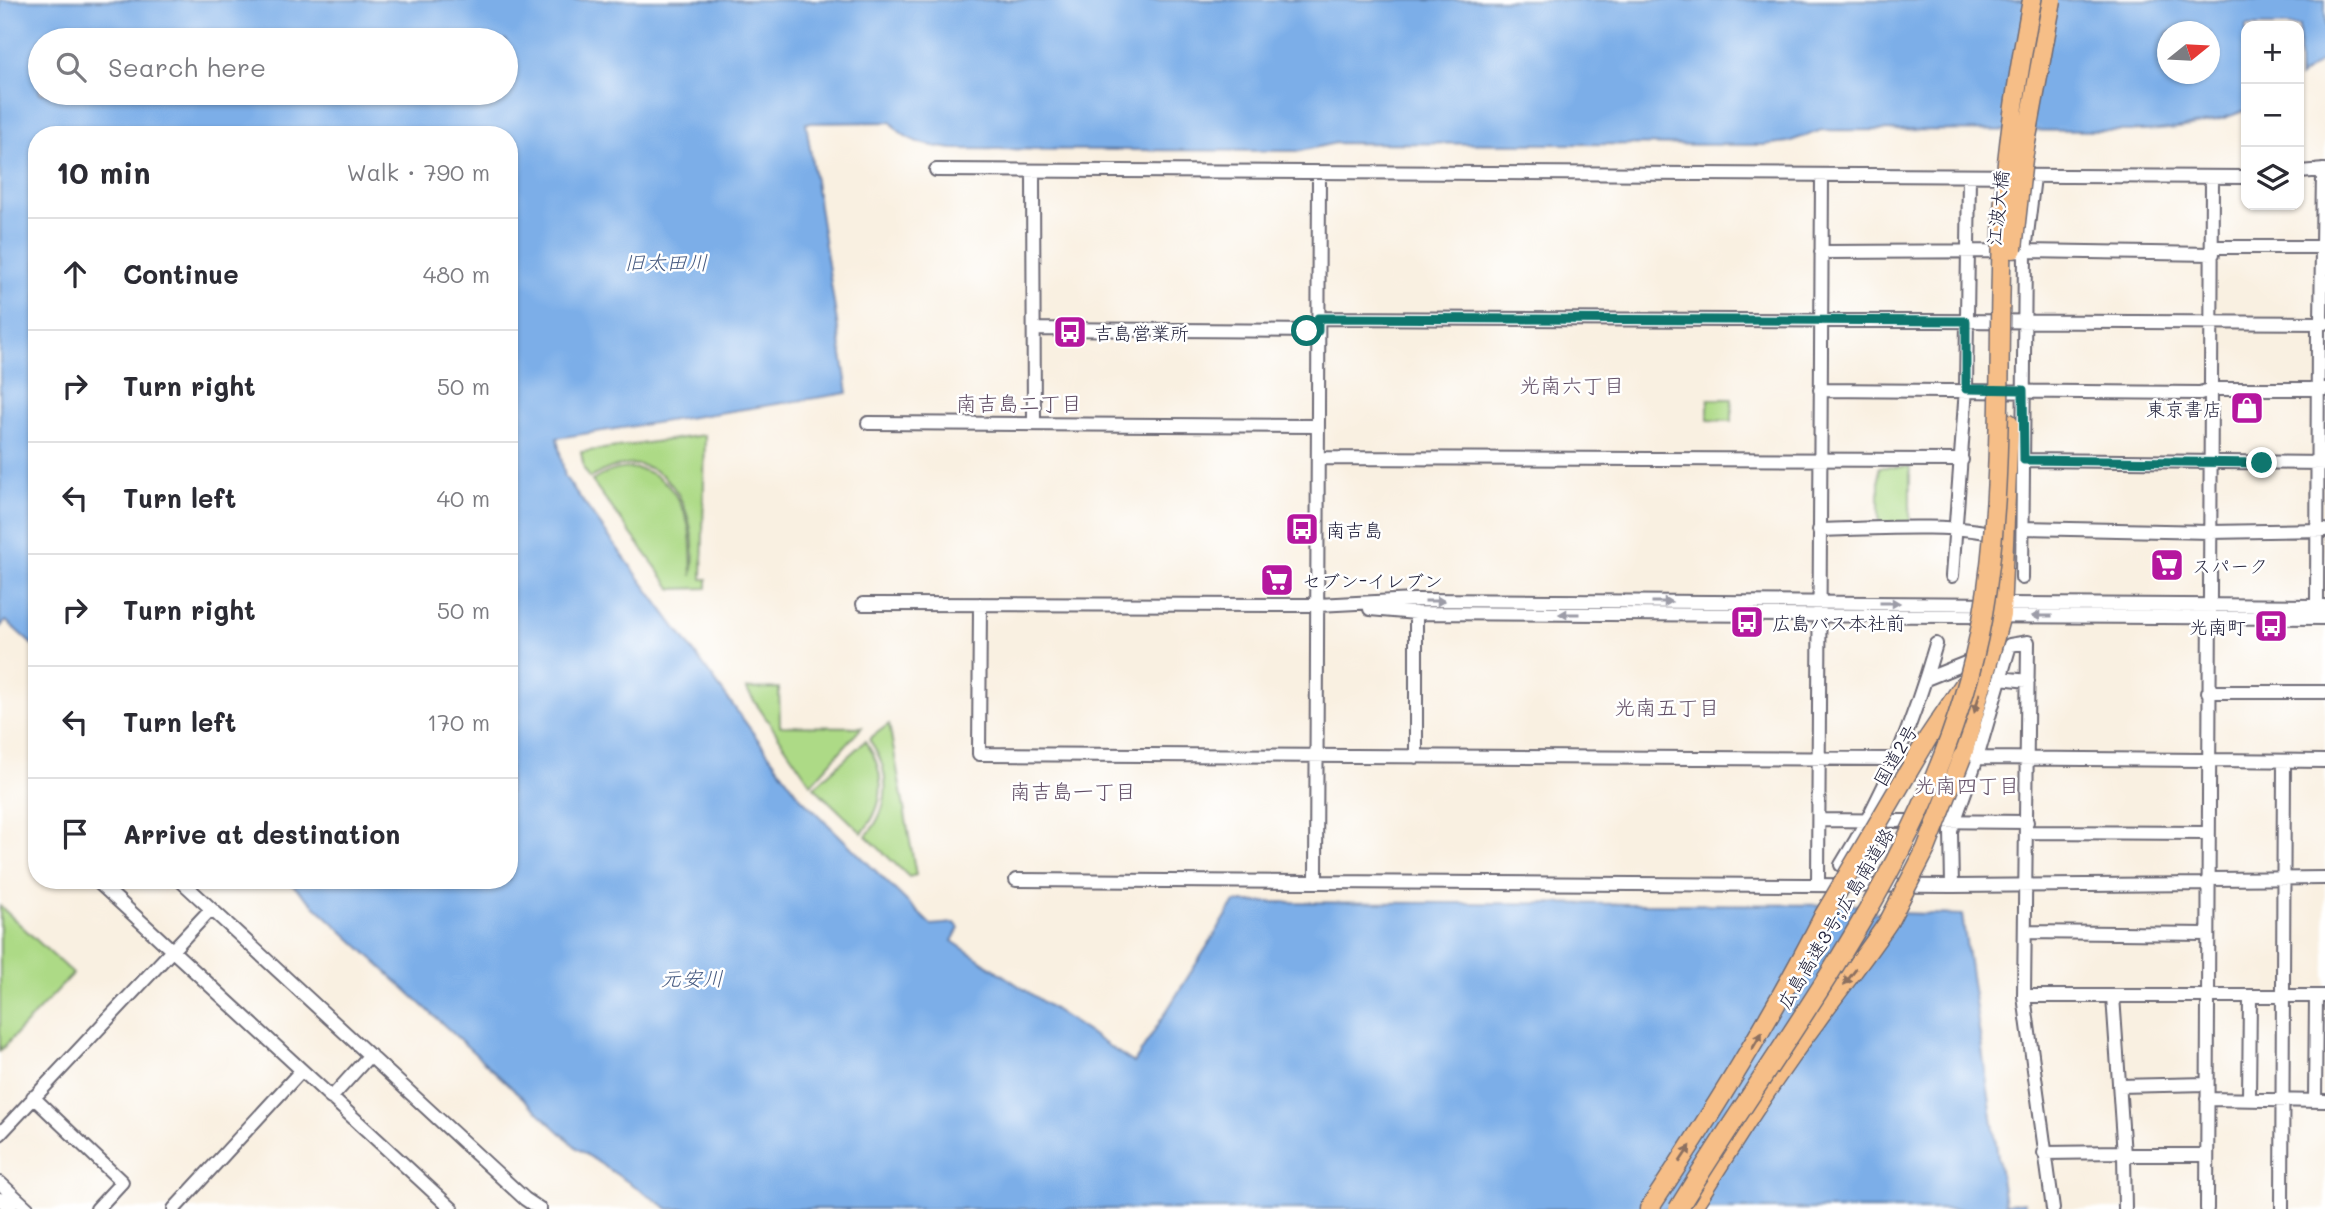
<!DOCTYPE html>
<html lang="en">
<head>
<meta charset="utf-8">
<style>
  :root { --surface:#fff; --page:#f2f2f3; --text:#2b2b33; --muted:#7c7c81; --line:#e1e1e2 }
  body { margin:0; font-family:Mali,"Klee One",sans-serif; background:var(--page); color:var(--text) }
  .controls { position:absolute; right:21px; top:21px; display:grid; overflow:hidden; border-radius:14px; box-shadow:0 2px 5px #0004 }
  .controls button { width:63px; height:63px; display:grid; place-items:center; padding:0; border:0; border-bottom:2px solid var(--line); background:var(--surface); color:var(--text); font:35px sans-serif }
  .compass { position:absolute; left:2157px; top:21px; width:63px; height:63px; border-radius:50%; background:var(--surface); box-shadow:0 2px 5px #0004; rotate:72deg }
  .stop { position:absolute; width:21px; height:21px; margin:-16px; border:5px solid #0f766e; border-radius:50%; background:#fff }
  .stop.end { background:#0f766e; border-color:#fff; box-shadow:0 2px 7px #0008 }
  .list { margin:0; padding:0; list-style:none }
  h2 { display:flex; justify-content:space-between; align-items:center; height:91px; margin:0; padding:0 28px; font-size:30px }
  h2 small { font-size:23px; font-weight:400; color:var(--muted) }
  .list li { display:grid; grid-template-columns:46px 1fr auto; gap:21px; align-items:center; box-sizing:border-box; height:112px; padding:0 28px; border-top:2px solid var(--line) }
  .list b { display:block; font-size:26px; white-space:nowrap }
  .list em { font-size:23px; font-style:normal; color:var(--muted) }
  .icon { flex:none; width:38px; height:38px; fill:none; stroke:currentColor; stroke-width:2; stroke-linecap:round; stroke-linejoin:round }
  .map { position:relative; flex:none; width:2325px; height:1209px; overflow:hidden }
  .search { position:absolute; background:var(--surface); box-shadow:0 2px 5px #0004; left:28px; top:28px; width:490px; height:77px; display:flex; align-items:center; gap:18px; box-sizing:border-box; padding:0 24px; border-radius:38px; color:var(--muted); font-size:26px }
  .panel { position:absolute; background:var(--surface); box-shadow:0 2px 5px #0004; left:28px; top:126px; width:490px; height:763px; border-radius:28px }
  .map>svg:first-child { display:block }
</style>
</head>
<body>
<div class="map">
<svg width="2325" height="1209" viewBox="0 0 2325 1209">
  <rect width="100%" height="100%" fill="#fff"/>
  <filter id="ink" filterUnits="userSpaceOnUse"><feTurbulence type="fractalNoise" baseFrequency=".0143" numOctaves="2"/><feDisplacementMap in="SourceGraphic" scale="14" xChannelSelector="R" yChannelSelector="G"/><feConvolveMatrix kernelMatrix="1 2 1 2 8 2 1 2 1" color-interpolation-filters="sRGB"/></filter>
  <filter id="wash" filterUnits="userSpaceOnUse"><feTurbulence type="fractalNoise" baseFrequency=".00686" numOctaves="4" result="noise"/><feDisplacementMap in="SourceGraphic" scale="28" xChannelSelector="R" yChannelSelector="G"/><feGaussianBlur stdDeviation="1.57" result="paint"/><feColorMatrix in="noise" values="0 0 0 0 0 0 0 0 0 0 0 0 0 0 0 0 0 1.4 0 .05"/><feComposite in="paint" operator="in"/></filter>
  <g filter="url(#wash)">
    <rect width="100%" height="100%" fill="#f9f0e1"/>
    <path fill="#adda86" stroke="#687e60" stroke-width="2" d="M 1708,399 L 1732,399 L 1732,421 L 1708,420 Z
      M 705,435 L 702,579 L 707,579 L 707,588 L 672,589 L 592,481 C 638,450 678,479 689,528 C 692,544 691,561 692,576 C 702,513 664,432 590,478 L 584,469 L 581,452 Z
      M 1879,467 L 1910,467 L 1910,527 L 1879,527 Z
      M 779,688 L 780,726 L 862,727 L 811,784 L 746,689 Z
      M 889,724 L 916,875 L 909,877 L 866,836 C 892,807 891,770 869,739 Z
      M 865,741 C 886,771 887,804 862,833 L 814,787 Z
      M 0,906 L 73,974 L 0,1051 Z"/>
    <path fill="#7baee8" stroke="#4e6892" stroke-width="2" fill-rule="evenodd" d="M 0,0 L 2325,0 L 2325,58 L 2299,78 L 2299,26 L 2246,26 L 2246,110 C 2213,124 2181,129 2145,131 L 1822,130 L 1788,142 L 1763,145 L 1336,143 L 1300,151 L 953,149 C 929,146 905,143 891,122 L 806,123 L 848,393 L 557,438 L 565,477 L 801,798 L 931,925 L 955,923 L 959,928 L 952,941 L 1134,1063 L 1235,902 L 1863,905 L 1864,912 L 1962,915 L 2005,1204 L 2024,1202 L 2025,1209 L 669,1209 L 578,1149 L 287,880 L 509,880 L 509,135 L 37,135 L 37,649 L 6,621 L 0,627 ZM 2168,32 L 2210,32 L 2210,74 L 2168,74 ZM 40,40 L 506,40 L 506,93 L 40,93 Z"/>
  </g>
  <g filter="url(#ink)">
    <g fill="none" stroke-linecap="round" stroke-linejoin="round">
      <defs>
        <path id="minor" d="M 936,170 L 2246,177
          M 1033,171 L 1034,424
          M 2299,172 L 2325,170
          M 1319,174 L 1316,882 L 1952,886 L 2208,884
          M 2213,247 L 2325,247
          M 1821,252 L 2025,251 L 2213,254
          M 1318,318 L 2325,323
          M 2321,323 L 2323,170
          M 1034,329 L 1318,331
          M 1820,390 L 2200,393 L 2213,389 L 2325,389
          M 868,423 L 1318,426
          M 1318,458 L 1962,460
          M 2024,460 L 2325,463
          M 2023,528 L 2210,532 L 2325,530
          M 1819,530 C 1859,529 1966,522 1999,536
          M 1952,576 L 1966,389 L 1969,177
          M 2022,578 L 2025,251 L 2034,177
          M 863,604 L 1318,605 L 1414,600 L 2325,606
          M 980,604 L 979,754 L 1896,759
          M 2317,606 L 2318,323
          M 1370,609 L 1416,613 L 2325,618
          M 1416,613 L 1416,757
          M 2000,678 L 2028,681
          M 1926,679 L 1978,658
          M 2208,692 L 2325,692
          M 1977,758 L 2325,761
          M 1819,820 L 2027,822
          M 2027,832 L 2208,833
          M 1841,865 C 1885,795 1913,723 1936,644
          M 2208,879 L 2325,878
          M 96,880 L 452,1209
          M 180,880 L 525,1199 L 540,1209
          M 1016,880 L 1316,882
          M 1818,884 L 1822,175
          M 1952,886 L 1951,831 L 1977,758 L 2010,645 L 2028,642 L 2024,996 L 2053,1209
          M 2025,932 L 2208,934
          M 2024,996 L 2325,996
          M 2113,996 L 2124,1155 L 2125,1209
          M 2119,1086 L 2207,1084
          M 33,1097 L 122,1182 L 97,1209
          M 331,1098 L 370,1055
          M 2207,1099 L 2325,1101
          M 2249,1100 L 2250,996
          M 2315,1101 L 2316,996
          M 0,1134 L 211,909
          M 2044,1153 L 2124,1152
          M 2124,1155 L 2207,1155
          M 0,1183 L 28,1209
          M 0,1199 L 11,1209
          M 174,1209 L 301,1071
          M 2207,1209 L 2212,179
          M 2282,1209 L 2284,761"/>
        <path id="highway" d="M 1928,738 L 1965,683
          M 1962,757 L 2001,615 L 2009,423
          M 1649,1209 C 1712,1113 1772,1018 1824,915
          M 1691,1209 C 1731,1145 1771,1081 1816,1021 C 1840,987 1866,956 1889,921"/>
      </defs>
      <use href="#minor" stroke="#6d6a75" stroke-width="16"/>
      <use href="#highway" stroke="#6d6a75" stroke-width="21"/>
      <use href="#minor" stroke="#fff" stroke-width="12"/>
      <use href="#highway" stroke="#f6be87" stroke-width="18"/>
      <defs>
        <path id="highway-bridge" d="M 2013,249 L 2023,159 L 2052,0
          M 1824,915 L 1928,738
          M 1889,921 L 1926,849 L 1962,757
          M 1678,1209 C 1793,1020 1941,844 1982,620 C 2006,485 1996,347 2003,212 C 2007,140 2019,70 2032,0"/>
      </defs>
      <use href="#highway-bridge" stroke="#6d6a75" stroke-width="21" stroke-linecap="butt"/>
      <use href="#highway-bridge" stroke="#f6be87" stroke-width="18"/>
    </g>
    <defs><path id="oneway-solid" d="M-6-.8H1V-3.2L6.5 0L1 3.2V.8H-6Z" transform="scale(1.75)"/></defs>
    <g fill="#9c9ca7">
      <use href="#oneway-solid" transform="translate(1435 601)"/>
      <use href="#oneway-solid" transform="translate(1662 602)"/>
      <use href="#oneway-solid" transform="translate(1890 603)"/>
      <use href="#oneway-solid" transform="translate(1569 614) rotate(-180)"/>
      <use href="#oneway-solid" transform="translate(2042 616) rotate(-180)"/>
    </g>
    <g fill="#8c7061">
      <use href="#oneway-solid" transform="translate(1977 703) rotate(106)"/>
      <use href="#oneway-solid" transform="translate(1850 977) rotate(128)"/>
      <use href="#oneway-solid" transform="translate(1757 1041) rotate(-59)"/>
      <use href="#oneway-solid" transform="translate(1685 1154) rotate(-56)"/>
    </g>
  </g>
  <g fill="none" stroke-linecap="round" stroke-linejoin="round" filter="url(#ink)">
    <path stroke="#0f766e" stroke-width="9" d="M 1307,331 L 1318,331 L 1318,318 L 1966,321 L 1966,389 L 2023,390 L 2024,460 L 2262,463"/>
  </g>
  <defs>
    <symbol id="bus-square" viewBox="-11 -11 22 22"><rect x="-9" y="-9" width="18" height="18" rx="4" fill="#b5179e" stroke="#fff"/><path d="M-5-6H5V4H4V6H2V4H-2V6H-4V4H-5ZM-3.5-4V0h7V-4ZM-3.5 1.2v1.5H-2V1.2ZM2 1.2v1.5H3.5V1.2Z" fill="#fff"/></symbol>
    <symbol id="shop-square" viewBox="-11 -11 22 22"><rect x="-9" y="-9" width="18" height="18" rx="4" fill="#b5179e" stroke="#fff"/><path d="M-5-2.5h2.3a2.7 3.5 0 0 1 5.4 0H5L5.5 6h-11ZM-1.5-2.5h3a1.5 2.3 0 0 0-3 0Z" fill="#fff"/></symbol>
    <symbol id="supermarket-square" viewBox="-11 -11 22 22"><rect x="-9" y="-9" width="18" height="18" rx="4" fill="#b5179e" stroke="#fff"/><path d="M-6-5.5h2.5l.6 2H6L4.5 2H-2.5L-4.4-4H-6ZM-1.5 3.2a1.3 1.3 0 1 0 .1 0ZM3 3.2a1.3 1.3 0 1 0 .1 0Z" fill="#fff"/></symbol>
  </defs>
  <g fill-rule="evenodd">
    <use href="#bus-square" x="1051" y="313" width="38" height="38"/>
    <use href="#shop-square" x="2228" y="389" width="38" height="38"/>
    <use href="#bus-square" x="1283" y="510" width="38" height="38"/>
    <use href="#supermarket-square" x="2148" y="546" width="38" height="38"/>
    <use href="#supermarket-square" x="1258" y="561" width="38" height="38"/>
    <use href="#bus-square" x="1728" y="603" width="38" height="38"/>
    <use href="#bus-square" x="2252" y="607" width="38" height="38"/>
  </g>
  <g text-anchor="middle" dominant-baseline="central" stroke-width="5" stroke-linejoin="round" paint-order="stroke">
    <g font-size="19" fill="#22223b" stroke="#fff">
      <text transform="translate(1997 208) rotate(-84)">江波大橋</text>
      <text transform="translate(1895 755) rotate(-60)">国道2号</text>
      <text transform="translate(1835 918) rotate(-59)">広島高速3号;広島南道路</text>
    </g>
    <g font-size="19" fill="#22223b" stroke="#fff" text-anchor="start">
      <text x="1094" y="332">吉島営業所</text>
      <text x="2222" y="408" text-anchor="end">東京書店</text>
      <text x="1326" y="529">南吉島</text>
      <text x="2192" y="565">スパーク</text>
      <text x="1302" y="580">セブン-イレブン</text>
      <text x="1772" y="622">広島バス本社前</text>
      <text x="2246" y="626" text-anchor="end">光南町</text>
    </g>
    <g font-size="21" font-style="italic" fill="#465a80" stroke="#fff">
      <text x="666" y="261">旧太田川</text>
      <text x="692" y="977">元安川</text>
    </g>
    <g font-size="21" fill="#604d64" stroke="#fff">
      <text x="1572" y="384">光南六丁目</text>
      <text x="1019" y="402">南吉島二丁目</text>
      <text x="1667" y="706">光南五丁目</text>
      <text x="1967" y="784">光南四丁目</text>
      <text x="1073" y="790">南吉島一丁目</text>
    </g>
  </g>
</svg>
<div class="controls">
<button>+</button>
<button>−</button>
<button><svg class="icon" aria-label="layers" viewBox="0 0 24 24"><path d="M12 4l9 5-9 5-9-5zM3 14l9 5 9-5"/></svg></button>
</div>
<svg class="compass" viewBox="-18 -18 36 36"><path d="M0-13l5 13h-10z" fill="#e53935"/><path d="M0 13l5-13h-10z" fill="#7c7c81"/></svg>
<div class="stop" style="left:1307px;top:331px"></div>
<div class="stop end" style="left:2262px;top:463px"></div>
<div class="search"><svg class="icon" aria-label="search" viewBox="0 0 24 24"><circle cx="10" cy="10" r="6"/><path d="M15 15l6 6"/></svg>Search here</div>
<section class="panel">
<h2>10 min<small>Walk · 790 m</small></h2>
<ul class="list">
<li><svg class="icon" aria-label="ahead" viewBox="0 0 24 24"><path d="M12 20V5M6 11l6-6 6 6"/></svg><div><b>Continue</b></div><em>480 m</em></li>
<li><svg class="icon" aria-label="right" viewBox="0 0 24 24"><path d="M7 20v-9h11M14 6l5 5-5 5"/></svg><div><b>Turn right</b></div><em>50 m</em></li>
<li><svg class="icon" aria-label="left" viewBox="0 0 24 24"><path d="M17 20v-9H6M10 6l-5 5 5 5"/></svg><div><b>Turn left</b></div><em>40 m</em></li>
<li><svg class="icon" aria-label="right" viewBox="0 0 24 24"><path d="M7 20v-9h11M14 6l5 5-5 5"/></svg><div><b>Turn right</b></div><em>50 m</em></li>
<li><svg class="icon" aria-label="left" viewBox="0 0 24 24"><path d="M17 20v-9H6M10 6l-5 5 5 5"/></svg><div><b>Turn left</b></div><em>170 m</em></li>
<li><svg class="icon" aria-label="arrive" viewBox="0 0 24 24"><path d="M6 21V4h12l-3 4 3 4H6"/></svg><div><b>Arrive at destination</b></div></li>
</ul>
</section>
</div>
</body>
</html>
